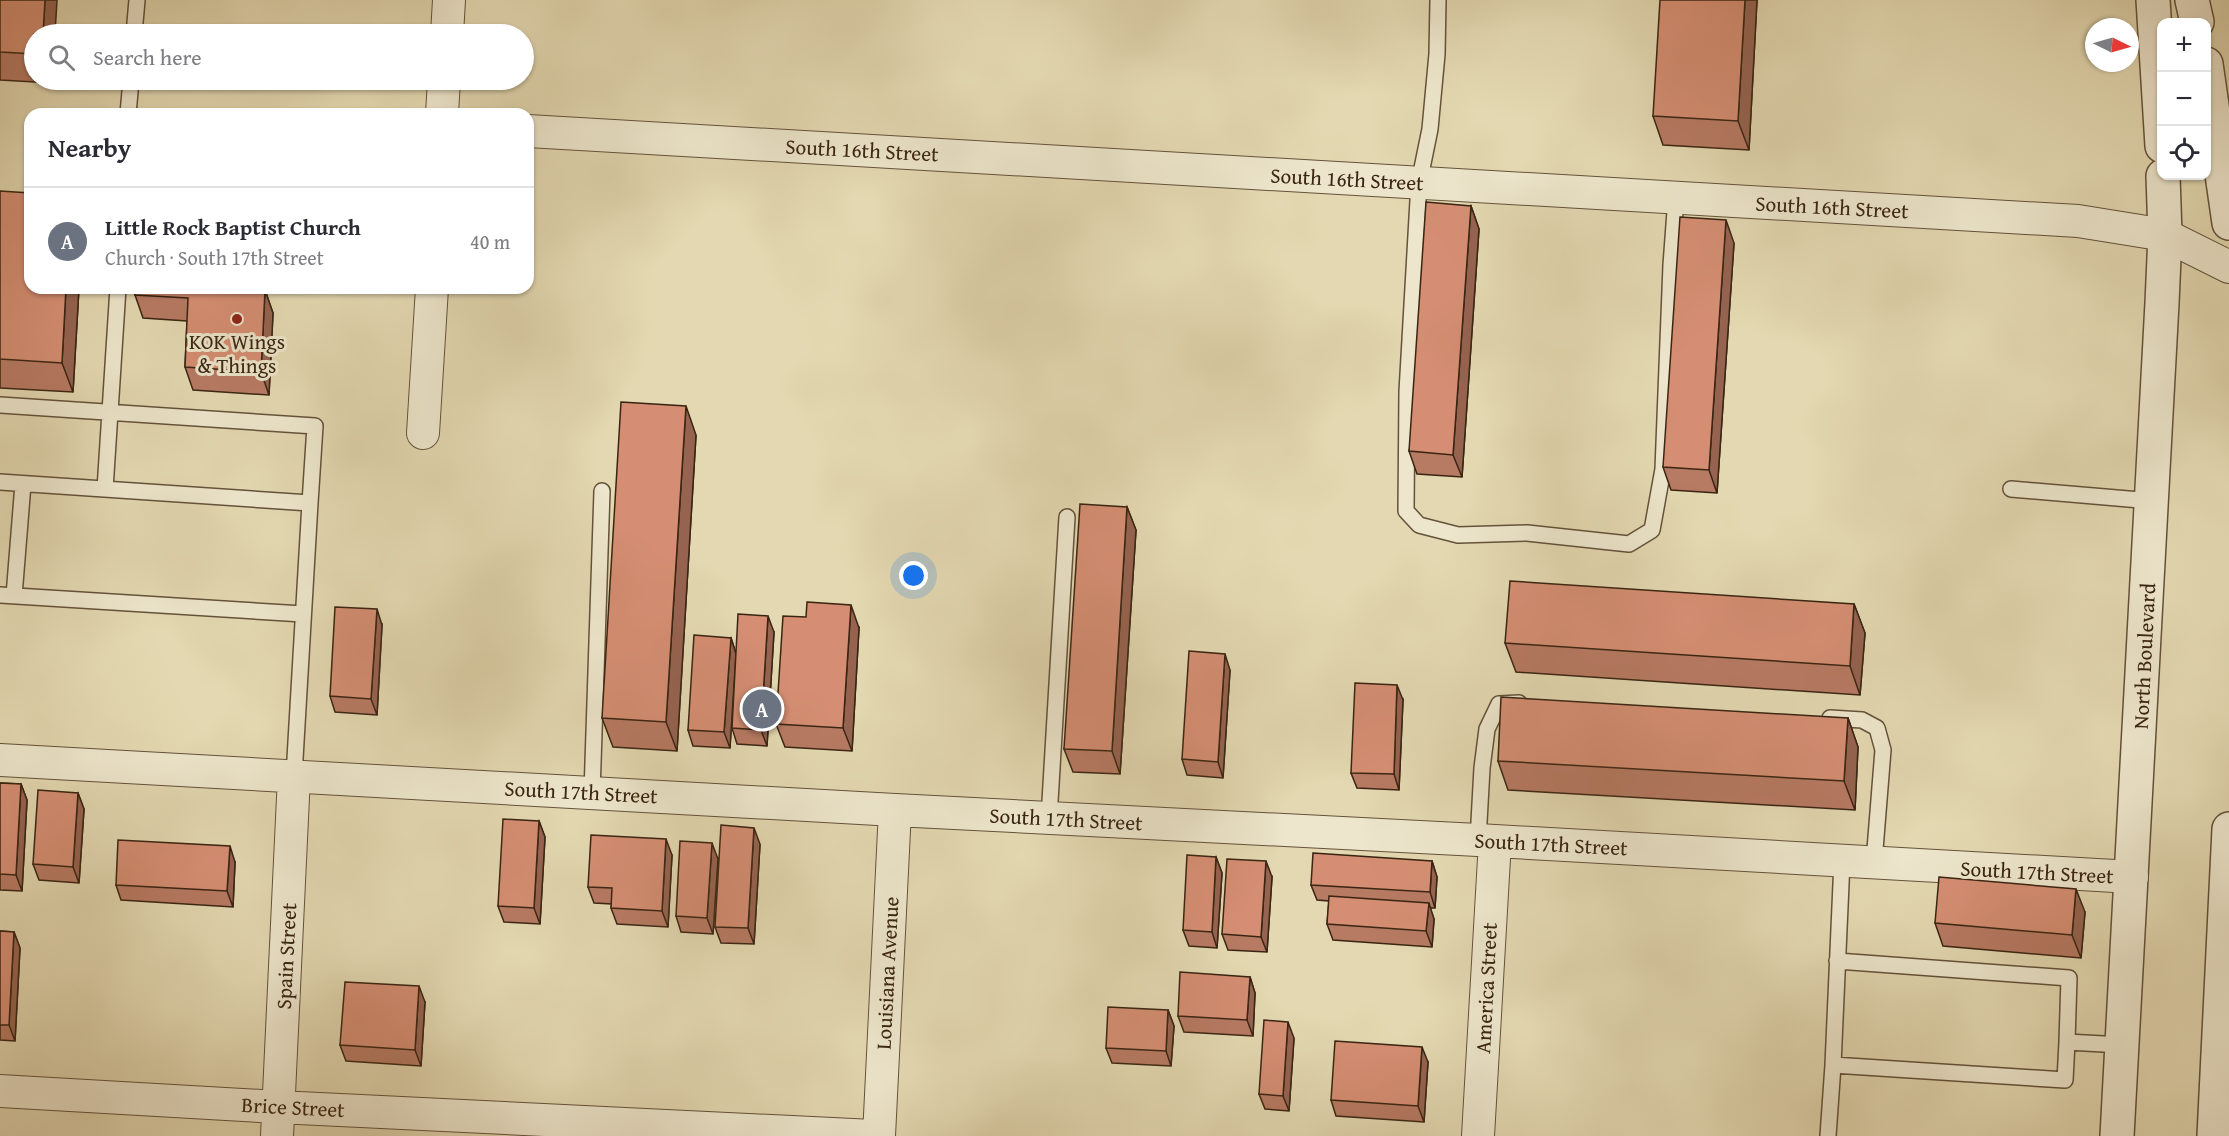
<!DOCTYPE html>
<html lang="en">
<head>
<meta charset="utf-8">
<style>
  :root { --surface:#fff; --page:#f2f2f3; --text:#2b2b33; --muted:#7c7c81; --line:#e1e1e2; --accent:#b45309 }
  body { margin:0; font-family:"Gentium Book Plus",serif; background:var(--page); color:var(--text) }
  .controls { position:absolute; right:18px; top:18px; display:grid; overflow:hidden; border-radius:12px; box-shadow:0 2px 4px #0004 }
  .controls button { width:54px; height:54px; display:grid; place-items:center; padding:0; border:0; border-bottom:2px solid var(--line); background:var(--surface); color:var(--text); font:30px sans-serif }
  .compass { position:absolute; left:2085px; top:18px; width:54px; height:54px; border-radius:50%; background:var(--surface); box-shadow:0 2px 4px #0004; rotate:95deg }
  .you { position:absolute; left:914px; top:576px; width:21px; height:21px; margin:-15px; border:4px solid #fff; border-radius:50%; background:#1a73e8; box-shadow:0 0 0 9px #1a73e833 }
  .badge { display:grid; place-items:center; width:39px; height:39px; border-radius:50%; background:var(--accent); color:#fff; font-size:20px; font-weight:700 }
  .pin { position:absolute; translate:-50% -50%; border:3px solid #fff; box-shadow:0 2px 6px #0006 }
  .list { margin:0; padding:0; list-style:none }
  h2 { display:flex; justify-content:space-between; align-items:center; height:78px; margin:0; padding:0 24px; font-size:26px }
  h2 small { font-size:20px; font-weight:400; color:var(--muted) }
  .list li { display:grid; grid-template-columns:39px 1fr auto; gap:18px; align-items:center; box-sizing:border-box; height:108px; padding:0 24px; border-top:2px solid var(--line) }
  .list b { display:block; font-size:22px; white-space:nowrap }
  .list p { margin:0; font-size:20px; white-space:nowrap; color:var(--muted) }
  .list em { font-size:20px; font-style:normal; color:var(--muted) }
  .icon { flex:none; width:33px; height:33px; fill:none; stroke:currentColor; stroke-width:2; stroke-linecap:round; stroke-linejoin:round }
  .map { position:relative; flex:none; width:2229px; height:1136px; overflow:hidden }
  .search { position:absolute; background:var(--surface); box-shadow:0 2px 4px #0004; left:24px; top:24px; width:510px; height:66px; display:flex; align-items:center; gap:15px; box-sizing:border-box; padding:0 21px; border-radius:33px; color:var(--muted); font-size:22px }
  .panel { position:absolute; background:var(--surface); box-shadow:0 2px 4px #0004; left:24px; top:108px; width:510px; height:186px; border-radius:18px }
  .map>svg:first-child { display:block }
</style>
</head>
<body>
<div class="map">
<svg width="2229" height="1136" viewBox="0 0 2229 1136">
  <rect width="100%" height="100%" fill="#e3d8b1"/>
  <filter id="stains"><feTurbulence type="fractalNoise" baseFrequency=".00333" numOctaves="4"/><feColorMatrix values="0 0 0 0 .2 0 0 0 0 .09 0 0 0 0 .02 0 0 0 .5 -.17"/></filter>
  <radialGradient id="worn" r=".72"><stop offset=".6" stop-color="#630" stop-opacity="0"/><stop offset="1" stop-color="#630" stop-opacity=".3"/></radialGradient>
  <g fill="none" stroke-linecap="round" stroke-linejoin="round">
    <defs>
      <path id="service" d="M 1438,0 L 1437,54 L 1430,129 L 1419,183 L 1407,392 L 1406,511 L 1419,525 L 1458,535 L 1527,533 L 1629,544 L 1652,530 L 1663,469 L 1671,265 L 1676,198
        M 134,34 L 137,0
        M 128,114 L 131,80
        M 0,405 L 315,426 L 310,503
        M 0,482 L 310,503 L 294,776
        M 105,489 L 118,288
        M 2011,489 L 2152,501
        M 0,595 L 303,614
        M 14,596 L 23,484
        M 1830,718 L 1862,720 L 1877,728 L 1883,750 L 1874,862
        M 592,793 L 602,491
        M 1049,818 L 1067,517
        M 1478,840 L 1482,768 L 1487,729 L 1499,704 L 1519,703
        M 1837,961 L 2069,978 L 2067,1042
        M 1833,1065 L 1842,861
        M 1828,1136 L 1833,1065 L 2065,1080 L 2067,1042 L 2122,1045"/>
      <path id="minor" d="M 447,34 L 449,0
        M 442,114 L 444,80
        M 528,131 L 2078,221 L 2165,235 L 2229,267
        M 423,433 L 432,288
        M 0,760 L 895,810 L 1478,840 L 2132,877
        M 0,1091 L 278,1107 L 873,1136
        M 277,1136 L 294,776
        M 879,1136 L 895,810
        M 1478,1136 L 1495,841"/>
      <path id="tertiary" d="M 2153,0 L 2162,146
        M 2192,0 L 2197,22
        M 2206,64 L 2229,223
        M 2117,1136 L 2162,303 L 2165,235 L 2163,176
        M 2214,1136 L 2229,829"/>
    </defs>
    <use href="#service" stroke="#64523a" stroke-width="18"/>
    <use href="#minor" stroke="#64523a" stroke-width="34"/>
    <use href="#tertiary" stroke="#64523a" stroke-width="36"/>
    <use href="#service" stroke="#ede6cc" stroke-width="15"/>
    <use href="#minor" stroke="#ede6cc" stroke-width="32"/>
    <use href="#tertiary" stroke="#ede6cc" stroke-width="33"/>
  </g>
  <path fill="#b77a63" stroke="#3a2513" stroke-width="1.5" d="M 0,0 L 34,34 L 34,80 L 52,80 L 52,83 L 0,80 Z
    M 1757,0 L 1749,150 L 1663,145 L 1653,116 Z
    M 0,191 L 30,288 L 79,288 L 73,392 L 0,388 Z
    M 1471,206 L 1479,229 L 1462,477 L 1417,474 L 1409,451 Z
    M 1734,243 L 1717,493 L 1671,490 L 1663,467 Z
    M 265,290 L 273,313 L 269,395 L 193,390 L 185,367 L 187,321 L 143,318 L 135,295 Z
    M 696,435 L 677,751 L 613,747 L 602,718 Z
    M 1127,507 L 1136,530 L 1120,774 L 1073,772 L 1064,749 Z
    M 1854,604 L 1865,633 L 1860,695 L 1516,672 L 1505,643 Z
    M 382,625 L 377,715 L 335,712 L 330,696 Z
    M 859,628 L 852,751 L 785,747 L 776,724 Z
    M 774,632 L 767,746 L 737,744 L 732,728 L 732,712 L 730,748 L 693,746 L 688,730 L 731,638 L 736,653 Z
    M 1230,670 L 1223,778 L 1187,775 L 1182,759 Z
    M 1403,700 L 1399,790 L 1357,788 L 1351,773 Z
    M 1848,718 L 1858,747 L 1855,810 L 1508,790 L 1498,761 Z
    M 0,783 L 21,784 L 27,800 L 22,891 L 0,890 Z
    M 78,793 L 84,809 L 79,883 L 39,880 L 33,864 Z
    M 539,821 L 545,837 L 540,924 L 504,922 L 498,906 Z
    M 760,844 L 754,944 L 721,943 L 715,927 Z
    M 672,855 L 668,927 L 617,924 L 611,908 L 612,904 L 594,903 L 588,887 Z
    M 1216,857 L 1222,873 L 1217,948 L 1189,946 L 1183,930 Z
    M 718,859 L 713,934 L 681,932 L 676,916 Z
    M 1432,861 L 1437,877 L 1435,908 L 1430,908 L 1434,919 L 1432,947 L 1333,940 L 1327,924 L 1329,901 L 1317,900 L 1311,885 Z
    M 235,862 L 233,907 L 121,900 L 116,885 Z
    M 1272,877 L 1267,952 L 1228,950 L 1222,934 Z
    M 2085,912 L 2081,958 L 1943,946 L 1935,923 Z
    M 0,931 L 14,932 L 20,948 L 15,1041 L 0,1040 Z
    M 1250,977 L 1255,993 L 1253,1036 L 1184,1032 L 1178,1016 Z
    M 425,1002 L 421,1066 L 346,1061 L 340,1045 Z
    M 1168,1010 L 1174,1026 L 1171,1066 L 1112,1063 L 1106,1048 Z
    M 1294,1038 L 1289,1111 L 1265,1109 L 1259,1094 Z
    M 1428,1062 L 1424,1122 L 1336,1116 L 1331,1100 Z"/>
  <path fill="#956350" stroke="#3a2513" stroke-width="1.5" d="M 45,0 L 57,0 L 55,34 L 43,34 Z
    M 1745,0 L 1757,0 L 1749,150 L 1738,121 Z
    M 1471,206 L 1479,229 L 1462,477 L 1453,455 Z
    M 1726,220 L 1734,243 L 1717,493 L 1709,470 Z
    M 66,288 L 79,288 L 73,392 L 62,363 Z
    M 265,290 L 273,313 L 269,395 L 261,372 Z
    M 686,406 L 696,435 L 677,751 L 666,722 Z
    M 1127,507 L 1136,530 L 1120,774 L 1112,751 Z
    M 1854,604 L 1865,633 L 1860,695 L 1850,666 Z
    M 851,605 L 859,628 L 852,751 L 843,728 Z
    M 377,609 L 382,625 L 377,715 L 371,699 Z
    M 768,616 L 774,632 L 767,746 L 761,730 Z
    M 731,638 L 736,654 L 730,748 L 724,732 Z
    M 1225,654 L 1230,670 L 1223,778 L 1218,762 Z
    M 1397,685 L 1403,700 L 1399,790 L 1394,774 Z
    M 1848,718 L 1858,747 L 1855,810 L 1844,781 Z
    M 21,784 L 27,800 L 22,891 L 16,875 Z
    M 78,793 L 84,809 L 79,883 L 73,867 Z
    M 539,821 L 545,837 L 540,924 L 534,908 Z
    M 754,828 L 760,844 L 754,944 L 748,928 Z
    M 666,839 L 672,855 L 668,927 L 662,911 Z
    M 712,843 L 718,859 L 713,934 L 707,918 Z
    M 230,846 L 235,862 L 233,907 L 227,891 Z
    M 1216,857 L 1222,873 L 1217,948 L 1212,932 Z
    M 1266,861 L 1272,877 L 1267,952 L 1261,937 Z
    M 1432,861 L 1437,877 L 1435,908 L 1430,892 Z
    M 2076,889 L 2085,912 L 2081,958 L 2072,935 Z
    M 1429,903 L 1434,919 L 1432,947 L 1426,931 Z
    M 14,932 L 20,948 L 15,1041 L 9,1025 Z
    M 1250,977 L 1255,993 L 1253,1036 L 1247,1020 Z
    M 419,986 L 425,1002 L 421,1066 L 415,1050 Z
    M 1168,1010 L 1174,1026 L 1171,1066 L 1166,1051 Z
    M 1288,1022 L 1294,1038 L 1289,1111 L 1283,1096 Z
    M 1422,1047 L 1428,1062 L 1424,1122 L 1418,1106 Z"/>
  <path fill="#d58e73" stroke="#3a2513" stroke-width="1.5" d="M 0,0 L 45,0 L 43,34 L 34,34 L 34,54 L 0,52 Z
    M 1660,0 L 1745,0 L 1738,121 L 1653,116 Z
    M 0,191 L 30,193 L 30,288 L 66,288 L 62,363 L 0,359 Z
    M 1426,202 L 1471,206 L 1453,455 L 1409,451 Z
    M 1680,217 L 1726,220 L 1709,470 L 1663,467 Z
    M 135,288 L 222,288 L 265,290 L 261,372 L 185,367 L 188,298 L 135,295 Z
    M 621,402 L 686,406 L 666,722 L 602,718 Z
    M 1080,504 L 1127,507 L 1112,751 L 1064,749 Z
    M 1510,581 L 1854,604 L 1850,666 L 1505,643 Z
    M 807,602 L 851,605 L 843,728 L 776,724 L 783,616 L 806,617 Z
    M 335,607 L 377,609 L 371,699 L 330,696 Z
    M 738,614 L 768,616 L 761,730 L 732,728 Z
    M 694,635 L 731,638 L 724,732 L 688,730 Z
    M 1189,651 L 1225,654 L 1218,762 L 1182,759 Z
    M 1355,683 L 1397,685 L 1394,774 L 1351,773 Z
    M 1501,697 L 1848,718 L 1844,781 L 1498,761 Z
    M 0,783 L 21,784 L 16,875 L 0,874 Z
    M 38,790 L 78,793 L 73,867 L 33,864 Z
    M 503,819 L 539,821 L 534,908 L 498,906 Z
    M 721,825 L 754,828 L 748,928 L 715,927 Z
    M 591,835 L 666,839 L 662,911 L 611,908 L 612,888 L 588,887 Z
    M 118,840 L 230,846 L 227,891 L 116,885 Z
    M 680,841 L 712,843 L 707,918 L 676,916 Z
    M 1313,853 L 1432,861 L 1430,892 L 1311,885 Z
    M 1187,855 L 1216,857 L 1212,932 L 1183,930 Z
    M 1227,859 L 1266,861 L 1261,937 L 1222,934 Z
    M 1939,877 L 2076,889 L 2072,935 L 1935,923 Z
    M 1329,896 L 1429,903 L 1426,931 L 1327,924 Z
    M 0,931 L 14,932 L 9,1025 L 0,1025 Z
    M 1180,972 L 1250,977 L 1247,1020 L 1178,1016 Z
    M 345,982 L 419,986 L 415,1050 L 340,1045 Z
    M 1108,1007 L 1168,1010 L 1166,1051 L 1106,1048 Z
    M 1264,1020 L 1288,1022 L 1283,1096 L 1259,1094 Z
    M 1335,1041 L 1422,1047 L 1418,1106 L 1331,1100 Z"/>
  <circle fill="#8f2418" stroke="#ede6cc" stroke-width="2" cx="237" cy="319" r="6"/>
  <g text-anchor="middle" dominant-baseline="central" stroke-width="6" stroke-linejoin="round" paint-order="stroke">
    <g font-size="21" fill="#3a2513" stroke="#ede6cc">
      <text transform="translate(862 150) rotate(3)">South 16th Street</text>
      <text transform="translate(1347 179) rotate(3)">South 16th Street</text>
      <text transform="translate(1832 207) rotate(3)">South 16th Street</text>
      <text transform="translate(2144 656) rotate(-87)">North Boulevard</text>
      <text transform="translate(581 792) rotate(3)">South 17th Street</text>
      <text transform="translate(1066 819) rotate(3)">South 17th Street</text>
      <text transform="translate(1551 844) rotate(3)">South 17th Street</text>
      <text transform="translate(2037 872) rotate(3)">South 17th Street</text>
      <text transform="translate(286 956) rotate(-87)">Spain Street</text>
      <text transform="translate(887 973) rotate(-87)">Louisiana Avenue</text>
      <text transform="translate(1486 988) rotate(-87)">America Street</text>
      <text transform="translate(293 1107) rotate(3)">Brice Street</text>
    </g>
    <g font-size="21" fill="#3a2513" stroke="#ede6cc">
      <text x="237" y="341">KOK Wings<tspan x="237" dy="24">&amp; Things</tspan></text>
    </g>
  </g>
  <rect width="100%" height="100%" filter="url(#stains)"/>
  <rect width="100%" height="100%" fill="url(#worn)"/>
</svg>
<div class="controls">
<button>+</button>
<button>−</button>
<button><svg class="icon" aria-label="locate" viewBox="0 0 24 24"><circle cx="12" cy="12" r="6"/><path d="M12 2v4M12 18v4M2 12h4M18 12h4"/></svg></button>
</div>
<svg class="compass" viewBox="-18 -18 36 36"><path d="M0-13l5 13h-10z" fill="#e53935"/><path d="M0 13l5-13h-10z" fill="#7c7c81"/></svg>
<div class="you"></div>
<div class="pin badge" style="left:762px;top:709px;background:#6b7280">A</div>
<div class="search"><svg class="icon" aria-label="search" viewBox="0 0 24 24"><circle cx="10" cy="10" r="6"/><path d="M15 15l6 6"/></svg>Search here</div>
<section class="panel">
<h2>Nearby<small></small></h2>
<ul class="list">
<li><span class="badge" style="background:#6b7280">A</span><div><b>Little Rock Baptist Church</b><p>Church · South 17th Street</p></div><em>40 m</em></li>
</ul>
</section>
</div>
</body>
</html>
